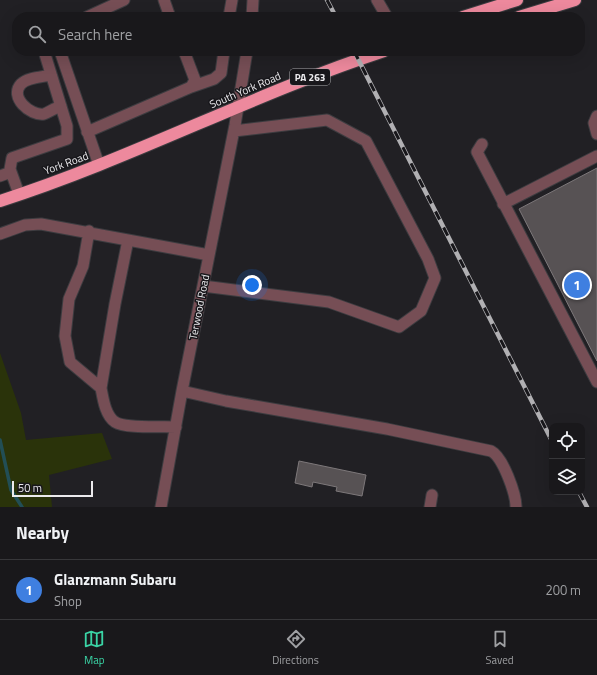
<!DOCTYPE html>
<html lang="en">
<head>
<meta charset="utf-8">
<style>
  :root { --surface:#19181b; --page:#222124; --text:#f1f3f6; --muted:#9fa0a3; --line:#37373a; --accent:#3ad4a5 }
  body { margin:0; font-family:"Titillium Web",sans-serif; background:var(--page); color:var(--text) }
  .controls { position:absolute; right:12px; bottom:12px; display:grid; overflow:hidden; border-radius:8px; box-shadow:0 4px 16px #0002 }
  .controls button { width:36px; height:36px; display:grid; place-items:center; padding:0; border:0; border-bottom:1px solid var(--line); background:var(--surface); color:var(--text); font:20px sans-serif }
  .scale { position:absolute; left:12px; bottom:10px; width:81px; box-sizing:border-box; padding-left:4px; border:2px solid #ebeaed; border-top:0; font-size:11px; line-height:14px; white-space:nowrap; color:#ebeaed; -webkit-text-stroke:3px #18171b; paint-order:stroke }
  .you { position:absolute; left:252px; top:285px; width:14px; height:14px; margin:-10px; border:3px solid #fff; border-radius:50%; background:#1a73e8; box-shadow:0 0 0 6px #1a73e833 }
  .badge { display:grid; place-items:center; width:26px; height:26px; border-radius:50%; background:var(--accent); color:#fff; font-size:13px; font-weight:700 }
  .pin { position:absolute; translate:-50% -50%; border:2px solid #fff; box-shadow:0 1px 4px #0006 }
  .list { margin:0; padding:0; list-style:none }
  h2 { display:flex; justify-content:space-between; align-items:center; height:52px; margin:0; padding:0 16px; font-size:17px }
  h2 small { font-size:13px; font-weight:400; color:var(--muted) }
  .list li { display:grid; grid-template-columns:26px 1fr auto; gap:12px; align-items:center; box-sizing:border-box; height:60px; padding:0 16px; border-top:1px solid var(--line) }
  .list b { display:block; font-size:15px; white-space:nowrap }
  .list p { margin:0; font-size:13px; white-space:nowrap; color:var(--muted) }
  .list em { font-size:13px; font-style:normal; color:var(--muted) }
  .icon { flex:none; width:22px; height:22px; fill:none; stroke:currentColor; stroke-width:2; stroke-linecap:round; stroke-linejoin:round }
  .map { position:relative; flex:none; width:597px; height:507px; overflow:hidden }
  .search { position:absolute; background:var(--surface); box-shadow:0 4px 16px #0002; left:12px; right:12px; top:12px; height:44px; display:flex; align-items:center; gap:10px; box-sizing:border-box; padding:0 14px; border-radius:16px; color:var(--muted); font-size:15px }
  .sheet { height:112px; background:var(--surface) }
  nav { display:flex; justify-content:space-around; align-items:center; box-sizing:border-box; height:56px; border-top:1px solid var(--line); background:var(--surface); font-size:11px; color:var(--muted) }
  nav a { display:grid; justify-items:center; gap:2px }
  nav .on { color:var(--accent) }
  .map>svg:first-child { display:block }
</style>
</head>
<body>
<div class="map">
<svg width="597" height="507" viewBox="0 0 597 507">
  <rect width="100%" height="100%" fill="#212024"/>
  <path fill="#2a330a" d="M 0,353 L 21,413 L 26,440 L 102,433 L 112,459 L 49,475 L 52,507 L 0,507 Z"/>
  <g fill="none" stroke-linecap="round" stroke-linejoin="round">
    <path stroke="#224e55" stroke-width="3.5" d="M 0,440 L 11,490 L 22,507"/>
  </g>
  <path fill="#575254" stroke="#7d787a" d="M 597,168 L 597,361 L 519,209 Z
    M 299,461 L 366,475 L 362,496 L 336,491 L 337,487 L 313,482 L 312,487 L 295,483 Z"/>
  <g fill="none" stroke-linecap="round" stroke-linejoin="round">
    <defs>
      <path id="minor" d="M 164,0 L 170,17
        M 377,0 L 387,17
        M 87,17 L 124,0
        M 229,17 L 232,0
        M 252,17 L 253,0
        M 60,51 L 99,165
        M 51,75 C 43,77 28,77 21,84 C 9,97 30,116 44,114 C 49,112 55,108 61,106
        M 191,87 L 214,79 L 221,73 L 224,51
        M 597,116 L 594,123 L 597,134
        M 87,132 L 191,87 L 195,80 L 184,51
        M 482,144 L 477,152 L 597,382
        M 0,176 L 11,172
        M 19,194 L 10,169 L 12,158 L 67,139 L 67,126 L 44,51
        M 503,204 L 597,156
        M 89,231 L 83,266 L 69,299 L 65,336 L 70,362 L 101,388
        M 0,234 L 25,225 L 41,224 L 209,255
        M 128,240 L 115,304 L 101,388 C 103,398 105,415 115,422 C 126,429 162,426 176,427
        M 203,286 L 329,302 L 399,327 L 421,311 L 435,278 L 428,259 L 366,141 L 327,120 L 234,131
        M 182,391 L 226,401 L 387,429 L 491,451 C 503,457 516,494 516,507
        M 161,507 L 182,391 L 235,125 L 247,51
        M 430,507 L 432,495"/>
      <path id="highway" d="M 463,17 L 517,0
        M 519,17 L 575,0
        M 0,201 C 131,159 253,94 384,51"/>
    </defs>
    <use href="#minor" stroke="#3d3c40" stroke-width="13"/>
    <use href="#highway" stroke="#3d3c40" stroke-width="14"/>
    <use href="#minor" stroke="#764e55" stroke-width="11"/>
    <use href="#highway" stroke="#ed899d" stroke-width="12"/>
    <defs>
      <path id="rail" d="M 327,0 L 336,17
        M 354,51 L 552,441
        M 579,492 L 587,507"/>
    </defs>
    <use href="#rail" stroke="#b1b0b3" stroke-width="4.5"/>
    <use href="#rail" stroke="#18171b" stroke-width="3" stroke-dasharray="9" stroke-linecap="butt"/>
  </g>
  <g text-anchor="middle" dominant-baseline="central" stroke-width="3" stroke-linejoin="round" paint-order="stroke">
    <rect fill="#18171b" stroke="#acabae" stroke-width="1" x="290" y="69" width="40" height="16" rx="3"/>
    <g font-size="10" font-weight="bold" fill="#ebeaed">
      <text x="310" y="77">PA 263</text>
    </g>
    <g font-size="11" fill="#ebeaed" stroke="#18171b">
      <text transform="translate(245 90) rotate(-23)">South York Road</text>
      <text transform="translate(66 163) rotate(-20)">York Road</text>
      <text transform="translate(199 307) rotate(-79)">Terwood Road</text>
    </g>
  </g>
</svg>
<div class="controls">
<button><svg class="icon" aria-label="locate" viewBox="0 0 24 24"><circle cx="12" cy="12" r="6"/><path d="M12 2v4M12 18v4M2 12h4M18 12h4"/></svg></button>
<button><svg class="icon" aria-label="layers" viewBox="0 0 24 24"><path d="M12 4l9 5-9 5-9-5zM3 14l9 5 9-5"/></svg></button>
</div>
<div class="scale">50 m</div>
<div class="you"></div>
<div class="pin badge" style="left:577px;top:285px;background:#3f7fe0">1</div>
<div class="search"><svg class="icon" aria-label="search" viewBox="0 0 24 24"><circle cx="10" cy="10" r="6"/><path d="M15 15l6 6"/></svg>Search here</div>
</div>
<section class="sheet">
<h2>Nearby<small></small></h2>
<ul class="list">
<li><span class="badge" style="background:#3f7fe0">1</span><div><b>Glanzmann Subaru</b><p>Shop</p></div><em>200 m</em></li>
</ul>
</section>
<nav>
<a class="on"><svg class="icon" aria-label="map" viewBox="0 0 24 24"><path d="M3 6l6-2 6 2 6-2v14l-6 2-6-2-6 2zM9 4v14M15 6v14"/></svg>Map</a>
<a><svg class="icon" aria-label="directions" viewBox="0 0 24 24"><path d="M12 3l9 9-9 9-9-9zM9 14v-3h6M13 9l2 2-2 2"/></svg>Directions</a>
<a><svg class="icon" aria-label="saved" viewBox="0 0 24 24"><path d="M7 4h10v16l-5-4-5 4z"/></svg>Saved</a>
</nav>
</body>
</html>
